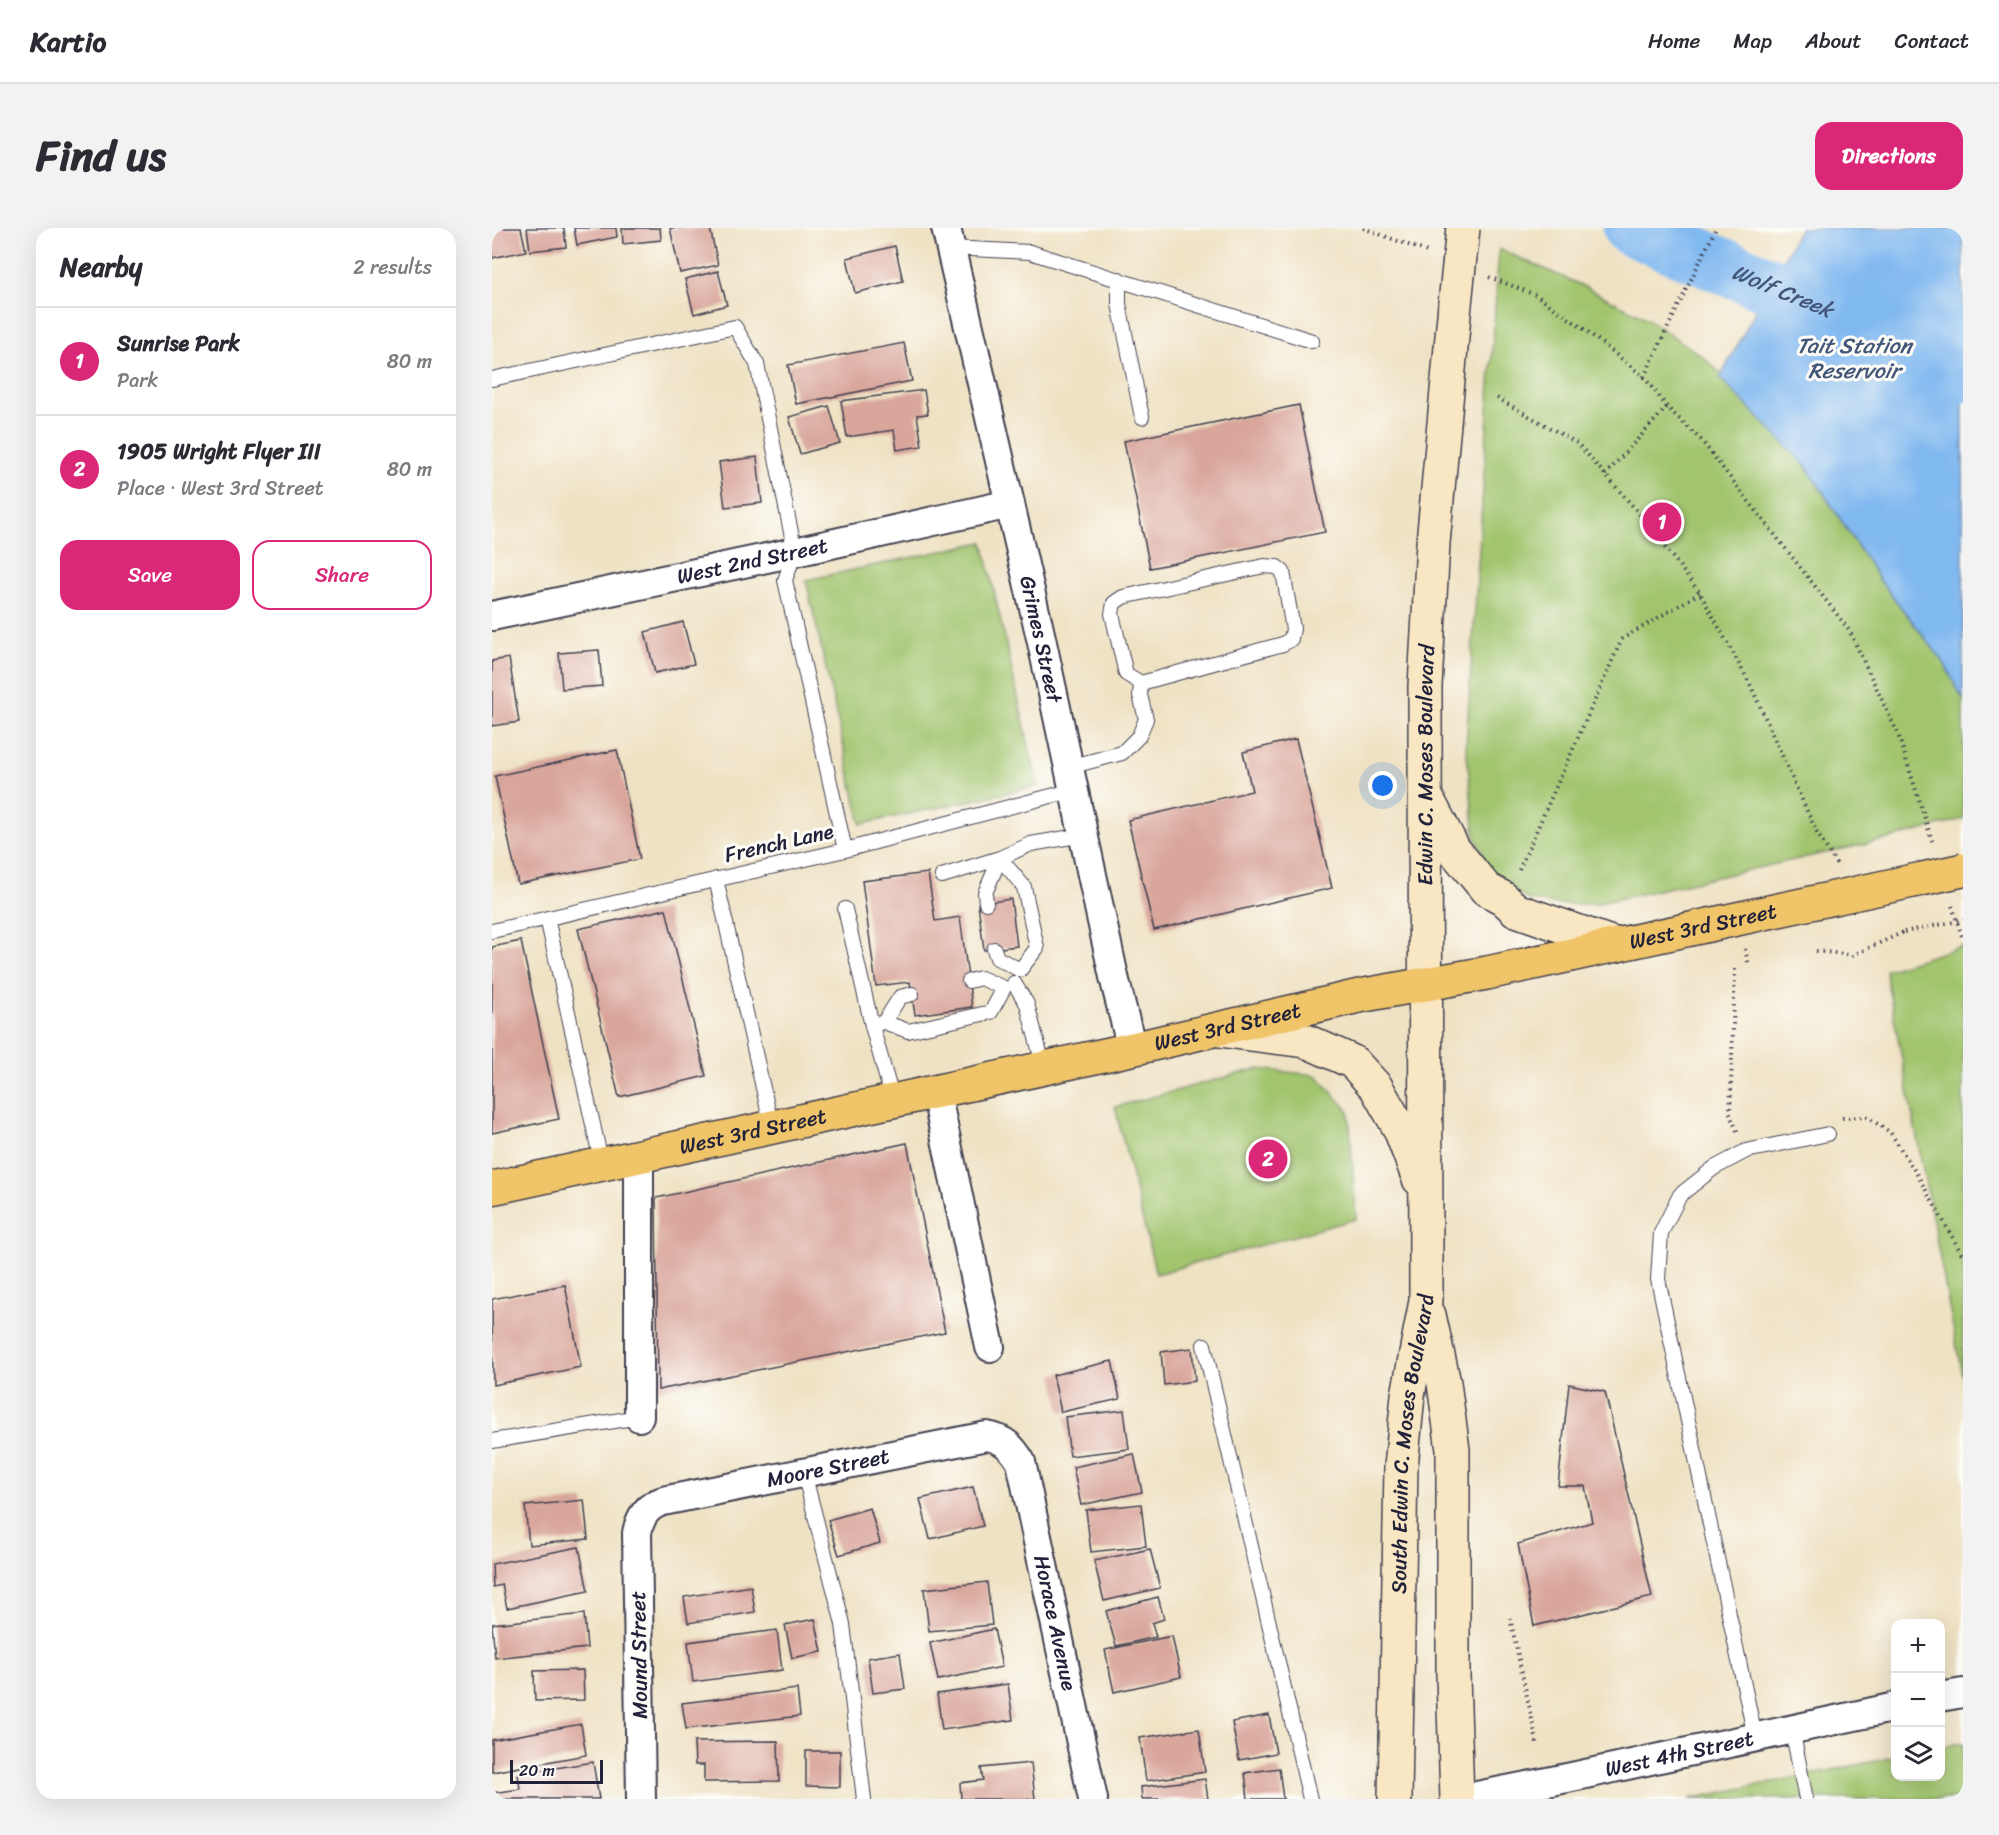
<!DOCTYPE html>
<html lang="en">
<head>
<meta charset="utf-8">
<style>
  :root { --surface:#fff; --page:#f2f2f3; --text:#2b2b33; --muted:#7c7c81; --line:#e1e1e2; --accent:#db2777 }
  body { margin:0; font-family:Sriracha,sans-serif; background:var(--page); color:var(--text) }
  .controls { position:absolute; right:18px; bottom:18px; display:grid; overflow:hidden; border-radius:12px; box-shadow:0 6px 24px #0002 }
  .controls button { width:54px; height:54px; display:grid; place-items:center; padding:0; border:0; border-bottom:2px solid var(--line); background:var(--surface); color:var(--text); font:30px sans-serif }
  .scale { position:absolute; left:18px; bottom:15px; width:93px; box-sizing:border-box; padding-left:6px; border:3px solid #22223b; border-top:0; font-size:16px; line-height:21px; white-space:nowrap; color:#22223b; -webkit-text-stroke:4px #fdfcf7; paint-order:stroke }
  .you { position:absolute; left:891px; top:558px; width:21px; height:21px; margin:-15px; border:4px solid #fff; border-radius:50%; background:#1a73e8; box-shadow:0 0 0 9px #1a73e833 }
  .badge { display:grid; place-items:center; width:39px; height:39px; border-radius:50%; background:var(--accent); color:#fff; font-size:20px; font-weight:700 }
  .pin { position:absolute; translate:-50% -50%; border:3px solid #fff; box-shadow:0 2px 6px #0006 }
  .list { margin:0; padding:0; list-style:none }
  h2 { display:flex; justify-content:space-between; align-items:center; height:78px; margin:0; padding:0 24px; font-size:26px }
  h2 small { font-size:20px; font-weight:400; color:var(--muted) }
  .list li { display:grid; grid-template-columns:39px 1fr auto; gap:18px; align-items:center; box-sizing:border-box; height:108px; padding:0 24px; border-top:2px solid var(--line) }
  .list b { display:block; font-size:22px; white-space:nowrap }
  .list p { margin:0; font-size:20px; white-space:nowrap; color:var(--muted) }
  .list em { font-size:20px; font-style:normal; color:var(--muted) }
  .actions { display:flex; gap:12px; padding:18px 24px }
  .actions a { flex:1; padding:14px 0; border:2px solid var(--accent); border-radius:18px; text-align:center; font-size:21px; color:var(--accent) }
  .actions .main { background:var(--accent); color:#fff }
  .icon { flex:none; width:33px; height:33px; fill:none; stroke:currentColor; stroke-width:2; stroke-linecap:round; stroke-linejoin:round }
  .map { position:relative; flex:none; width:1471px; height:1571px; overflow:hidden; border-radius:18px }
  header { display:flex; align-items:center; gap:36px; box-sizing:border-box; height:84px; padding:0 30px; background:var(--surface); border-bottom:2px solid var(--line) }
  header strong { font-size:28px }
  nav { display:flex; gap:33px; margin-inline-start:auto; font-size:21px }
  .intro { display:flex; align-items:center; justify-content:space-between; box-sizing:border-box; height:144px; padding:0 36px }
  h1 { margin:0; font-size:42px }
  .button { padding:15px 27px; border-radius:18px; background:var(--accent); color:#fff; font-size:21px; font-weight:700 }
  main { display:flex; gap:36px; padding:0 36px }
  aside { flex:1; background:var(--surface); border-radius:18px; box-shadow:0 6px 24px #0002 }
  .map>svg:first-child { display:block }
</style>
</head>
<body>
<header>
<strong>Kartio</strong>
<nav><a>Home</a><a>Map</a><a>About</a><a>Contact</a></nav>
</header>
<div class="intro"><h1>Find us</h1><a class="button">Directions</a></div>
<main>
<aside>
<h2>Nearby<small>2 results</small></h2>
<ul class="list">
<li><span class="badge">1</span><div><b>Sunrise Park</b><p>Park</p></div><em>80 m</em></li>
<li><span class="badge">2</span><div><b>1905 Wright Flyer III</b><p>Place · West 3rd Street</p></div><em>80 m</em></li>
</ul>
<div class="actions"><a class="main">Save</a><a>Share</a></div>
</aside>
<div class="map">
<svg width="1471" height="1571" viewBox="0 0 1471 1571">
  <rect width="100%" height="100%" fill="#fdfcf7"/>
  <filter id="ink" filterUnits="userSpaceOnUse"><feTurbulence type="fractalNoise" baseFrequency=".0167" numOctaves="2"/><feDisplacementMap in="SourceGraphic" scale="12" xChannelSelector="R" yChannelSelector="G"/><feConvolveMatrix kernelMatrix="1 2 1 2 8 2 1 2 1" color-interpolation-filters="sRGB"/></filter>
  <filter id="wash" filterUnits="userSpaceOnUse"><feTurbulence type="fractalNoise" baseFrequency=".008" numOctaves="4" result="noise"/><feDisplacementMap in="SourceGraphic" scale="24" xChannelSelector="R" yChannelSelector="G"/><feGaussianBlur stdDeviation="1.35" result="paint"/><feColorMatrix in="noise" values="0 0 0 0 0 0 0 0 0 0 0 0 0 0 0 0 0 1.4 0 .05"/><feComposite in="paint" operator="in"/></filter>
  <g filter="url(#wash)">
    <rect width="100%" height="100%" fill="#efe2c4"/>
    <path fill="#a1c46d" stroke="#627354" stroke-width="1.5" d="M 1007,21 L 1089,57 L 1154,90 L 1210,128 L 1267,181 L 1314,238 L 1387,351 L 1451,433 L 1471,472 L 1471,591 L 1405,609 L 1103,676 L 1062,676 L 1037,672 L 1002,651 L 983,609 L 974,517 Z
      M 491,314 L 546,558 L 369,596 L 314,352 Z
      M 1471,718 L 1471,1152 L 1393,742 Z
      M 764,841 L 824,847 L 857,883 L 864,991 L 664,1046 L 623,879 Z
      M 1471,1515 L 1471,1571 L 1198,1571 L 1403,1529 L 1404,1548 L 1448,1548 L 1449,1519 Z"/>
    <path fill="#80b8f0" stroke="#516d96" stroke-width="1.5" d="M 1308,0 L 1471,0 L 1471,472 L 1451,433 L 1387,351 L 1314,238 L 1228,150 Z"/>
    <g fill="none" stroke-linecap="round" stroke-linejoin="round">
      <path stroke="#80b8f0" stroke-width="56" id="s1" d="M 1139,0 L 1402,108 L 1471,146"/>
    </g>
    <g id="blocks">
      <path fill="#d9a69b" d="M 0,0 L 29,0 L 34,23 L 0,30 Z
        M 35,0 L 72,0 L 74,19 L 38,23 Z
        M 82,0 L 124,0 L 125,9 L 85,17 Z
        M 130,0 L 168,0 L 169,12 L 131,16 Z
        M 178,0 L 218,0 L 226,37 L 188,45 Z
        M 403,18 L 411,53 L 363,65 L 355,30 Z
        M 226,43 L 235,77 L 202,86 L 193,51 Z
        M 412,115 L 420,153 L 304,176 L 296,137 Z
        M 432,162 L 436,186 L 425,187 L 430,218 L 405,222 L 402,202 L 355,209 L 349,173 Z
        M 807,177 L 833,304 L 658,340 L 632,213 Z
        M 337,178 L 348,215 L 308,226 L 297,189 Z
        M 265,229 L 270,275 L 233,279 L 227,234 Z
        M 191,394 L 202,436 L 163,445 L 153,404 Z
        M 107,422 L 110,458 L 70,461 L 67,425 Z
        M 17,430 L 27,494 L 0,498 L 0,433 Z
        M 804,511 L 840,660 L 662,702 L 636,592 L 760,563 L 751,524 Z
        M 125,522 L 148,631 L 26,656 L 3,548 Z
        M 436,645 L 443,693 L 468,689 L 480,779 L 423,787 L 418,754 L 384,758 L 370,653 Z
        M 519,671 L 525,718 L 492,722 L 486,676 Z
        M 174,681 L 214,848 L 127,869 L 86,701 Z
        M 29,713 L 67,891 L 0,905 L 0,719 Z
        M 415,915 L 453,1104 L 166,1162 L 164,970 Z
        M 73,1057 L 89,1139 L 1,1157 L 0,1071 Z
        M 700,1120 L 703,1153 L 672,1157 L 669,1124 Z
        M 620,1133 L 628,1171 L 569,1184 L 561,1147 Z
        M 1077,1156 L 1113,1164 L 1160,1369 L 1042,1398 L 1026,1316 L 1100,1294 L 1093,1258 L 1066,1258 Z
        M 632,1182 L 637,1221 L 578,1228 L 573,1189 Z
        M 642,1226 L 650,1264 L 589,1277 L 581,1239 Z
        M 481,1259 L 491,1298 L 438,1311 L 428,1271 Z
        M 92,1272 L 96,1311 L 37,1317 L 33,1278 Z
        M 649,1276 L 654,1318 L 599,1324 L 594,1282 Z
        M 378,1280 L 388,1315 L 347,1327 L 336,1292 Z
        M 87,1319 L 96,1363 L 15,1380 L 10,1357 L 1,1359 L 0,1336 Z
        M 658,1321 L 668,1360 L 612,1373 L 602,1333 Z
        M 495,1354 L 500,1397 L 437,1403 L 432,1361 Z
        M 259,1358 L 263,1384 L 196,1395 L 192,1369 Z
        M 666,1369 L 672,1391 L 660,1395 L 664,1409 L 624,1418 L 614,1383 Z
        M 92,1386 L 95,1420 L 3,1430 L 0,1396 Z
        M 323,1391 L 330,1424 L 300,1430 L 293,1397 Z
        M 502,1401 L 510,1439 L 446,1452 L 438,1415 Z
        M 285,1402 L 290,1442 L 201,1454 L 196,1414 Z
        M 680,1408 L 689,1449 L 622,1464 L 613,1422 Z
        M 408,1425 L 413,1461 L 381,1465 L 376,1430 Z
        M 91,1442 L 92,1472 L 43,1473 L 42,1443 Z
        M 516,1456 L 521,1492 L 450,1502 L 445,1466 Z
        M 305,1461 L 308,1488 L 194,1501 L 190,1475 Z
        M 777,1487 L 784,1525 L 747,1532 L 740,1494 Z
        M 89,1496 L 94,1527 L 0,1544 L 0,1512 Z
        M 707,1501 L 713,1544 L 654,1553 L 648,1510 Z
        M 286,1513 L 287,1553 L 212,1554 L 212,1537 L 203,1537 L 202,1514 Z
        M 314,1523 L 348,1523 L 348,1559 L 314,1558 Z
        M 101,1534 L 107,1571 L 0,1571 L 0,1565 L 28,1561 L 26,1546 Z
        M 539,1535 L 543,1571 L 469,1571 L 468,1555 L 491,1552 L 489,1540 Z
        M 787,1540 L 791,1571 L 756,1571 L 753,1545 Z
        M 713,1551 L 716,1571 L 650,1571 L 649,1559 Z"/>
    </g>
  </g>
  <g filter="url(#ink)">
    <use href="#blocks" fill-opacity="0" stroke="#413f50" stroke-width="1.5"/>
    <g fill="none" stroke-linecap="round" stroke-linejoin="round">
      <defs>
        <path id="lane" d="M 459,20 L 538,24 L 820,113
          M 627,51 L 627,76 L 650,189
          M 0,151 L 243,99 L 265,136 L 303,324 L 293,352 L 353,622
          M 577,539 L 630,525 L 647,508 L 654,491 L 648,467 L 649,455 L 791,416 L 799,411 L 801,401 L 791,344 L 785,339 L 772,338 L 631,369 L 622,375 L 620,386 L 634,446 L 649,455
          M 450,648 L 508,630 L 539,616 L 591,607
          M 224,651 L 280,900
          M 494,675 L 493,665 L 508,630 L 532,659 L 545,720 L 528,742 L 505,730 L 502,721
          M 353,681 L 380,798
          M 55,690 L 110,937
          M 0,703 L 353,622 L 582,562
          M 522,755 L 535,776 L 552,840
          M 420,766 L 408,769 L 392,794 L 416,803 L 499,784 L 512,760 L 489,750 L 477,753
          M 388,795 L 380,798 L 401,873
          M 712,1117 L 818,1571
          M 0,1213 L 147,1189
          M 312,1245 L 351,1396 L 372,1571
          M 1300,1501 L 1314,1571
          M 1263,1509 L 1166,1051 L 1169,1005 L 1188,967 L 1222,940 L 1254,923 L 1336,906"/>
        <g id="street">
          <path id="s2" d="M 454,0 L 549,410 L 622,749 L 640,821"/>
          <path id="s3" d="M 0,388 L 303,324 L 518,276"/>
          <path d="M 444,864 L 498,1119"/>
          <path d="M 147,1189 L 147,929"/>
          <path d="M 1448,1469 L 1471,1465"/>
          <path id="s4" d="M 149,1571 L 145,1305 C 148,1288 155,1278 171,1273 L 495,1208 C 512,1211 520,1219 529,1234 L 601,1571"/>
          <path id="s5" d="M 970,1571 L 1075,1550 L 1404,1479"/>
        </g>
        <g id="secondary">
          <path d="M 936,572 L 962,622 L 994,661 L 1011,670 L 1024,682 L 1125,717"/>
          <path d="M 727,802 L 814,813 L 861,834 L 884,859 L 908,901 L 927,951"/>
          <path d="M 937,1087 L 952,1155 L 961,1222 L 961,1448 L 965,1571"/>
          <path id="s6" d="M 903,1571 L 909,1239 L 916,1167 L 934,1073 L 933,458 L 941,315 L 963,76"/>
        </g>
        <g id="primary">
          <path id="s7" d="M 0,960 L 640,821 L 867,768 L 995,745 L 1430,651"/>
        </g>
      </defs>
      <use href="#lane" stroke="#413f50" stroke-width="16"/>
      <use href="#street" stroke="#413f50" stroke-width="32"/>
      <use href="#secondary" stroke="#413f50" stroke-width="36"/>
      <use href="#primary" stroke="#413f50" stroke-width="36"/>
      <path stroke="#413f50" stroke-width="4" stroke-dasharray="1.5 4.5" stroke-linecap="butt" d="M 871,0 L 938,25
        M 997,49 L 1044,67 L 1096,104 L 1152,149 L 1175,179 L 1209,212 L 1357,402 L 1406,506 L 1441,616
        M 1152,149 L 1224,0
        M 1005,170 L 1085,215 L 1146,284 L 1208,365 L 1258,456 L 1325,605 L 1345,637
        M 1113,247 L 1175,179
        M 1027,642 L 1130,411 L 1208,365
        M 1460,678 L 1471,711
        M 1253,721 L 1257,738
        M 1324,723 L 1361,727 L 1412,704
        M 1243,741 L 1238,887 L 1245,903
        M 1350,890 L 1375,889 L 1398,904 L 1426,948 L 1471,1028
        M 1018,1390 L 1046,1519"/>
      <use href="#lane" stroke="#fff" stroke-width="14"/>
      <use href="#street" stroke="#fff" stroke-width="28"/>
      <use href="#secondary" stroke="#f9e7c3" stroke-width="33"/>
      <use href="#primary" stroke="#f0c469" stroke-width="33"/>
      <defs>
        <path id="secondary-bridge" d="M 963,76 L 971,0"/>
        <path id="primary-bridge" d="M 1430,651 L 1471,642"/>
      </defs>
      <use href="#secondary-bridge" stroke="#413f50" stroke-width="36" stroke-linecap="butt"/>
      <use href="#primary-bridge" stroke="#413f50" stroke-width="36" stroke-linecap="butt"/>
      <path stroke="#413f50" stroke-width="4" stroke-dasharray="1.5 4.5" stroke-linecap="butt" d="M 1412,704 L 1471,692"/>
      <use href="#secondary-bridge" stroke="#f9e7c3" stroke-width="33"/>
      <use href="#primary-bridge" stroke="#f0c469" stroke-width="33"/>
    </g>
  </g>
  <g text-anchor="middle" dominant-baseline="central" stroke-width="6" stroke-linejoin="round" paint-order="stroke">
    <g font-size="21" fill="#22223b" stroke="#fdfcf7">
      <text stroke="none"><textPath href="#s3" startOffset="266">West 2nd Street</textPath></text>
      <text stroke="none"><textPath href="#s2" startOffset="422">Grimes Street</textPath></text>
      <text stroke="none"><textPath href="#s6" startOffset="1036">Edwin C. Moses Boulevard</textPath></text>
      <text transform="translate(287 615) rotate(-13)">French Lane</text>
      <text stroke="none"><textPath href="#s7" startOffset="1239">West 3rd Street</textPath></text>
      <text stroke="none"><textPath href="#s7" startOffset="753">West 3rd Street</textPath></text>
      <text stroke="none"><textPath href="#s7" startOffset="267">West 3rd Street</textPath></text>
      <text stroke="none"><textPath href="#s6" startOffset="356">South Edwin C. Moses Boulevard</textPath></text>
      <text stroke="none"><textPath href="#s4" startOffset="478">Moore Street</textPath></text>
      <text stroke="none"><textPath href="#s4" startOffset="849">Horace Avenue</textPath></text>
      <text transform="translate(147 1427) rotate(-91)">Mound Street</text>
      <text stroke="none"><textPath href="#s5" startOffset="222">West 4th Street</textPath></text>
    </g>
    <g font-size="22" font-style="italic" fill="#43567a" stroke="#fdfcf7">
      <text stroke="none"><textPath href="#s1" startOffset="164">Wolf Creek</textPath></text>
      <text x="1362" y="117">Tait Station<tspan x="1362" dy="25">Reservoir</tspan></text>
    </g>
  </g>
</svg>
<div class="controls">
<button>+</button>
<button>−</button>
<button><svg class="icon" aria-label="layers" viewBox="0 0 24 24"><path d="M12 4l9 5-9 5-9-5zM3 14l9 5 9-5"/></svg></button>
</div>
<div class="scale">20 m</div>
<div class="you"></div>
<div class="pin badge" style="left:1170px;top:294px">1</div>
<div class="pin badge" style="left:776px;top:931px">2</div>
</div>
</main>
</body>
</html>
